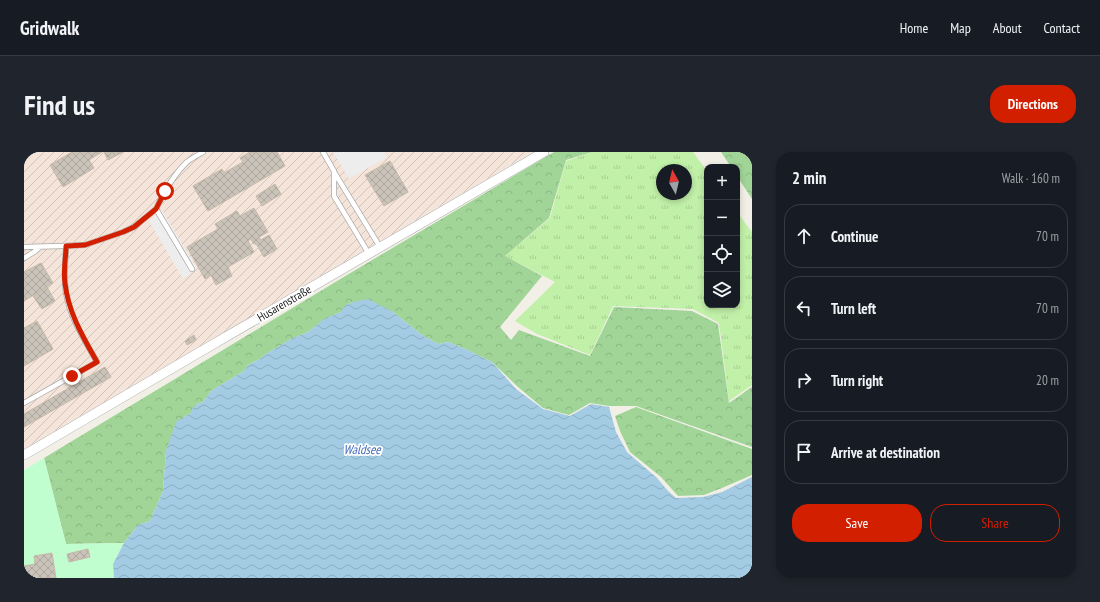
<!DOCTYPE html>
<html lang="en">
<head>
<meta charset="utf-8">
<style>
  :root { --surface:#171b24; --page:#20242c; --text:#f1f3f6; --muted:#9ea1a6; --line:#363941; --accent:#d11f00 }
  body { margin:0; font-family:"PT Sans Narrow",sans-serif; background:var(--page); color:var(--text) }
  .controls { position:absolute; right:12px; top:12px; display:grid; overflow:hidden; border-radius:8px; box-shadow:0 2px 6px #0003 }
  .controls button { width:36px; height:36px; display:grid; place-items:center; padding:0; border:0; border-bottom:1px solid var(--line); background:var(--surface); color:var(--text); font:20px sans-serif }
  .compass { position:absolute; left:632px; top:12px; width:36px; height:36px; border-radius:50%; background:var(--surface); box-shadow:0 2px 6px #0003; rotate:352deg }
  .stop { position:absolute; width:12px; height:12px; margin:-9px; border:3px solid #d11f00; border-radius:50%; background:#fff }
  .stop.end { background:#d11f00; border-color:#fff; box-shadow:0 1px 4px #0008 }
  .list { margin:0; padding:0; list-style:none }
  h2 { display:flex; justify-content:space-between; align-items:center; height:52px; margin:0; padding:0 16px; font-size:17px }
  h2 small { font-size:13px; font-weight:400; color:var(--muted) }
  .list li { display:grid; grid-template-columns:26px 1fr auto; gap:12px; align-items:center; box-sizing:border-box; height:64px; margin:0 8px 8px; padding:0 8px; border:1px solid var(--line); border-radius:16px }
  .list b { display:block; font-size:15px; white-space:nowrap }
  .list em { font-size:13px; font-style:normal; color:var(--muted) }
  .actions { display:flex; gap:8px; padding:12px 16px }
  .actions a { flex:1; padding:9px 0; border:1px solid var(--accent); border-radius:16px; text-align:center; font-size:14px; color:var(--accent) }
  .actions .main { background:var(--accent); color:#fff }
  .icon { flex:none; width:22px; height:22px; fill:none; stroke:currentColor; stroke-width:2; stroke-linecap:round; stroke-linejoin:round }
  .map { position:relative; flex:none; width:728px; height:426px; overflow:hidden; border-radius:16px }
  header { display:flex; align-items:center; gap:24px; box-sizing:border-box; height:56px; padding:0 20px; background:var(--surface); border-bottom:1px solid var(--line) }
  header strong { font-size:19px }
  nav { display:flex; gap:22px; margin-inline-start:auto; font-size:14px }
  .intro { display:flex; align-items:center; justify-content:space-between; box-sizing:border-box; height:96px; padding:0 24px }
  h1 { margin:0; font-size:28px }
  .button { padding:10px 18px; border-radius:16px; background:var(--accent); color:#fff; font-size:14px; font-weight:700 }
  main { display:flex; gap:24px; padding:0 24px }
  aside { flex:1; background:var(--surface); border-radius:16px; box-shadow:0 2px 6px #0003 }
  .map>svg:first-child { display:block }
</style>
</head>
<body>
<header>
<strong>Gridwalk</strong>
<nav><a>Home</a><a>Map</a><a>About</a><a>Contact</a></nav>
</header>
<div class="intro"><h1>Find us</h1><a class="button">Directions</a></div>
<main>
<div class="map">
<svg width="728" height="426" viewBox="0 0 728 426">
  <defs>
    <pattern id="military-furrows" width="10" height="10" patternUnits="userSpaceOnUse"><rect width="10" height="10" fill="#f4e4d9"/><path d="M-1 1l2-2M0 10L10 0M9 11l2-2" fill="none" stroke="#d1c3ba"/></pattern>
    <pattern id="grass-tufts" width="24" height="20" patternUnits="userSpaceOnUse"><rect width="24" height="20" fill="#c1f0a8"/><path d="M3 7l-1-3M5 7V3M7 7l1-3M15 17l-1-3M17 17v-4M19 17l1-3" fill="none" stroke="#a6ce90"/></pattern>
    <pattern id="forest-crowns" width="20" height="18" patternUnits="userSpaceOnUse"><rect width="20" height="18" fill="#a0d597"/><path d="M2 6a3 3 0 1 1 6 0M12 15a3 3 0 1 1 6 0" fill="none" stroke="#8ab782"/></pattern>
    <pattern id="water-waves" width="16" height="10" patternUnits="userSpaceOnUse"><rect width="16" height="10" fill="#a3cbe3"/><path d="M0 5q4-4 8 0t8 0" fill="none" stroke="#8caec2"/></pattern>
    <pattern id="building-cross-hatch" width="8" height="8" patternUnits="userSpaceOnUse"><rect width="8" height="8" fill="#cac3b9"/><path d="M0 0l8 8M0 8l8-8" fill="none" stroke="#ada79f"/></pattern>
  </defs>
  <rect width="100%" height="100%" fill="#f2f0e6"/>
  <path fill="url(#military-furrows)" d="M 0,0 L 509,0 L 0,297 Z"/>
  <path fill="url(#grass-tufts)" fill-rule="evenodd" d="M 568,0 L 669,0 L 683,19 L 683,153 L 713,153 L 713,60 L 728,80 L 728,233 L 705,249 L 695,171 L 669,157 L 589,154 L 566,203 L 513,182 L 491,169 L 531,130 L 481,104 L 526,66 L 542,9 ZM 638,18 L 662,18 L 662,42 L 638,42 Z"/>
  <path fill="url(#forest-crowns)" d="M 530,0 L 568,0 L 542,8 L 525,66 L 481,104 L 518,124 L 476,175 L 487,188 L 495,178 L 566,204 L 590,155 L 668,159 L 694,172 L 705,251 L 728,235 L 728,295 L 612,254 L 585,254 L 566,251 L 545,263 L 519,256 L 494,235 L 468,210 L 439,196 L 424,190 L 414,192 L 398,183 L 369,160 L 329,150 L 321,154 L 317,160 L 301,167 L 284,180 L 267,187 L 242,202 L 236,207 L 224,213 L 220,219 L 187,239 L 179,250 L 173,252 L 167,261 L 160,265 L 142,299 L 139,339 L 126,369 L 114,373 L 100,391 L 42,392 L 20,306 L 323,123 Z
    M 697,0 L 728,0 L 728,47 L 713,24 L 713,15 L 707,15 Z
    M 612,255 L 728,297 L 728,323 L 698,336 L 680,343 L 654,344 L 637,325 L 606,300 L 596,279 L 591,264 Z"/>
  <path fill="#c1fecf" d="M 20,306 L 42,392 L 100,391 L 89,412 L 90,426 L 0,426 L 0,318 Z"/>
  <path fill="#ededed" d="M 309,0 L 360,0 L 363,5 L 325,27 Z
    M 138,58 L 173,117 L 159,127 L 125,69 Z"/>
  <path fill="url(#water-waves)" d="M 344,147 L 369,160 L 398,183 L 414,192 L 424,190 L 439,196 L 468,210 L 492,237 L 519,257 L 546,264 L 567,252 L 585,255 L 592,280 L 603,300 L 633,326 L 644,339 L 652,346 L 679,345 L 698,340 L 728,325 L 728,426 L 90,426 L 89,412 L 100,391 L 114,373 L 126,369 L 139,339 L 142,299 L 152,270 L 167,261 L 168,257 L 173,252 L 179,250 L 187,239 L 220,219 L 224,213 L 236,207 L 242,202 L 267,187 L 284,180 L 300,167 L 317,160 L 320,154 L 329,150 Z"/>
  <path fill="url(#building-cross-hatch)" stroke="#c5b9a7" d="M 48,0 L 78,0 L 65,8 L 70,16 L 39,35 L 26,13 Z
    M 80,0 L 99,0 L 84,8 Z
    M 226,0 L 253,0 L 261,14 L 184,59 L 169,34 L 198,17 L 200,21 L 219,10 L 216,6 Z
    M 366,9 L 384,40 L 360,54 L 341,23 Z
    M 251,32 L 257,42 L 238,54 L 232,44 Z
    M 230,56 L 244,80 L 235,85 L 237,88 L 245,83 L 253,97 L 240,105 L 233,93 L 229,91 L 227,87 L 224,89 L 230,100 L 204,115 L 208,124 L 192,133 L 187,123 L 181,127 L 163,95 L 194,77 L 191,72 L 213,59 L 216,64 Z
    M 17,111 L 29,131 L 0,149 L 0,120 Z
    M 23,135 L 31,149 L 18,157 L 9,144 Z
    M 13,169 L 29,197 L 0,214 L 0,176 Z
    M 170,183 L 172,188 L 163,193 L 161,189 Z
    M 81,215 L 87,225 L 0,275 L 0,262 Z
    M 64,397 L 66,405 L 45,410 L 43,402 Z
    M 28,401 L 32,426 L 0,426 L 0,414 L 11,412 L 10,404 Z"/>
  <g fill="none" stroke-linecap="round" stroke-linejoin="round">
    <defs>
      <path id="lane" d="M 299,0 L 310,19 L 310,44 L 345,102
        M 310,20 L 356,95
        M 0,95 L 38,94 L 61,93 L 99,80 L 110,75 L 132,57
        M 0,106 L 10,100 L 16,95
        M 168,117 L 132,57 C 140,40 149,23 163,10 C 168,6 174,3 179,0
        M 0,251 L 73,210 C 59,185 41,158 41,129 C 40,117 42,106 42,94"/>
      <path id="street" d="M 0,303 L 181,197 L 520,0"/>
    </defs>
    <use href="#lane" stroke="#a8a8a8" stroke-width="6"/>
    <use href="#street" stroke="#a8a8a8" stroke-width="10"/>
    <use href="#lane" stroke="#fff" stroke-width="4.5"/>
    <use href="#street" stroke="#fff" stroke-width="9"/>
  </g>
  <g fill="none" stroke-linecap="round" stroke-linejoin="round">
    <path stroke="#d11f00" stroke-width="5" d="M 48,224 L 73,210 C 59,185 44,160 41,131 C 39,119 42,106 42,94 L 61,93 L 99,80 L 110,75 L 132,57 L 141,39"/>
  </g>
  <g text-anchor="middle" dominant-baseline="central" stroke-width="3.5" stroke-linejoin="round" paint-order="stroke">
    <g font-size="12" fill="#212121" stroke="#fff">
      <text transform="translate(260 151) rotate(-30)">Husarenstraße</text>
    </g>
    <g font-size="13" font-style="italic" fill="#436dba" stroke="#fff">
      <text x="338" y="297">Waldsee</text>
    </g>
  </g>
</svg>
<div class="controls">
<button>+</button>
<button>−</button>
<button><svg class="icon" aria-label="locate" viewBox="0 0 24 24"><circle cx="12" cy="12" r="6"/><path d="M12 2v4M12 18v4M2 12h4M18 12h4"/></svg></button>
<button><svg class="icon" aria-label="layers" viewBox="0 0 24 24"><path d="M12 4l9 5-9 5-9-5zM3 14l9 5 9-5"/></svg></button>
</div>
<svg class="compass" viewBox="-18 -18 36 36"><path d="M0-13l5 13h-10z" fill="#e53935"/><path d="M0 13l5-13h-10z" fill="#9ea1a6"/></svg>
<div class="stop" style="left:141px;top:39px"></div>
<div class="stop end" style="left:48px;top:224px"></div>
</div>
<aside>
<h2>2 min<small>Walk · 160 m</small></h2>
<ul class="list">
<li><svg class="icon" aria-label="ahead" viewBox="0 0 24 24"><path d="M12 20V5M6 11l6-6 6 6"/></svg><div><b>Continue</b></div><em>70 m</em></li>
<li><svg class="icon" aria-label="left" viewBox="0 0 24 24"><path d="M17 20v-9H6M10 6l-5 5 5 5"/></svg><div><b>Turn left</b></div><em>70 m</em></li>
<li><svg class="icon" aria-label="right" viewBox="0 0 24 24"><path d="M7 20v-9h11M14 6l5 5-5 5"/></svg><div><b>Turn right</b></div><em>20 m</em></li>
<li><svg class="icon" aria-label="arrive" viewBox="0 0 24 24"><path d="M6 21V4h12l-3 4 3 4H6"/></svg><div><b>Arrive at destination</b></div></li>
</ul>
<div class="actions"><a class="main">Save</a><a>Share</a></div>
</aside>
</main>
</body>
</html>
